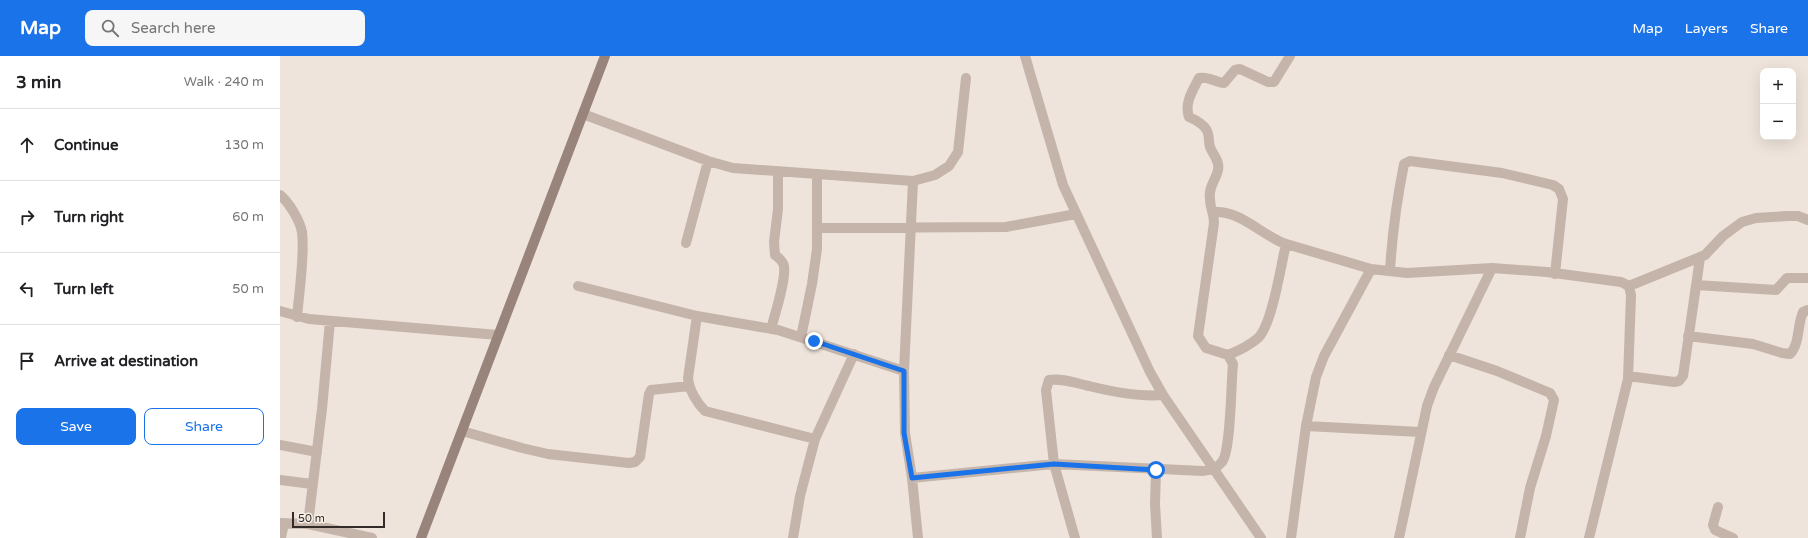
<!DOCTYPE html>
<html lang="en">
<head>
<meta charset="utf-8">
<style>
  :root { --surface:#fff; --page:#f6f6f6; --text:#202124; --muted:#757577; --line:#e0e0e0; --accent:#1a73e8 }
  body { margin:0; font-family:"Varela Round",sans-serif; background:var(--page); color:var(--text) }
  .controls { position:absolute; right:12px; top:12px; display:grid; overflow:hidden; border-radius:8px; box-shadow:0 4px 16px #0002 }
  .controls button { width:36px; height:36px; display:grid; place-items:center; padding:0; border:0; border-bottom:1px solid var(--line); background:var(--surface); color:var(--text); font:20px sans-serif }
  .scale { position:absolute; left:12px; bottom:10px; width:93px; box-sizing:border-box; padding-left:4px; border:2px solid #332b28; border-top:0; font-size:11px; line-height:14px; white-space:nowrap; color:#332b28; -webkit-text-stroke:3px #f7efe7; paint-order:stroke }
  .stop { position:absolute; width:12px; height:12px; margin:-9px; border:3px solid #1a73e8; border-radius:50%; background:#fff }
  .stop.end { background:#1a73e8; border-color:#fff; box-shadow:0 1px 4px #0008 }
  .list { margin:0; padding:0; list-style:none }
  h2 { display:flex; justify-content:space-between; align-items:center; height:52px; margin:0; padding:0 16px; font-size:17px }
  h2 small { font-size:13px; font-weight:400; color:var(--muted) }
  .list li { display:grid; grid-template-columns:26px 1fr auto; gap:12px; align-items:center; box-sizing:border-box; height:72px; padding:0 16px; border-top:1px solid var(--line) }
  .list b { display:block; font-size:15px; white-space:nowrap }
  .list em { font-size:13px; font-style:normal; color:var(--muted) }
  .actions { display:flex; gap:8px; padding:12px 16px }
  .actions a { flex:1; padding:9px 0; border:1px solid var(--accent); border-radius:8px; text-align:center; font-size:14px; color:var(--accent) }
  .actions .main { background:var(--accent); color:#fff }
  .icon { flex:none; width:22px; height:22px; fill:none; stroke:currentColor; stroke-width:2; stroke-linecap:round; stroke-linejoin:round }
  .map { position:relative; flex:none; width:1528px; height:482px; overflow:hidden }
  header { display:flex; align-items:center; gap:24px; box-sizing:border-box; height:56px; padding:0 20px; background:var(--accent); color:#fff }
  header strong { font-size:19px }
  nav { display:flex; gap:22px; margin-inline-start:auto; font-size:14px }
  .search { width:280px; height:36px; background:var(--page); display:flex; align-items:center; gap:10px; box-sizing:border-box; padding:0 14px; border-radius:8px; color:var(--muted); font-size:15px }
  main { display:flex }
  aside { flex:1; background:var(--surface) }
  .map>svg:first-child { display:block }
</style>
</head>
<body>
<header>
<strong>Map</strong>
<div class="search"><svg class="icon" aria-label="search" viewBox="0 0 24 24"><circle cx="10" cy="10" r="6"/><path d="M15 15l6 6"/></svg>Search here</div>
<nav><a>Map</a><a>Layers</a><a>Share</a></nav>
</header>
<main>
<aside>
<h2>3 min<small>Walk · 240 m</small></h2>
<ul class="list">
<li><svg class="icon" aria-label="ahead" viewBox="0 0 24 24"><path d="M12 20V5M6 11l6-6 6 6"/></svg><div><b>Continue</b></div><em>130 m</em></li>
<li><svg class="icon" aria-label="right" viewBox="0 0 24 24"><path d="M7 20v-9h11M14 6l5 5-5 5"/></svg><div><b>Turn right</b></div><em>60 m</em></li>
<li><svg class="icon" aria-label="left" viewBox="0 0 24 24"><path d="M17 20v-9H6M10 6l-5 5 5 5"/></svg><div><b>Turn left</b></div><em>50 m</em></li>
<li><svg class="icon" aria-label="arrive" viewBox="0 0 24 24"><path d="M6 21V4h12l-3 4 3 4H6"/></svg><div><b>Arrive at destination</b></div></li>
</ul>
<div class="actions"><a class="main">Save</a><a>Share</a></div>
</aside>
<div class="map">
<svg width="1528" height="482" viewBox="0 0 1528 482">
  <rect width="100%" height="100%" fill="#eee4db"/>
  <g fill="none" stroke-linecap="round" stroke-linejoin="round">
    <path stroke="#c5b4a9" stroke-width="10" d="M 745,0 L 783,129 L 870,316 L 883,339 L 981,482
      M 303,58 L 428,105 L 453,112 L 633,125 L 655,119 L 669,110 L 678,96 L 686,22
      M 633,125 L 624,315 L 625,377 L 632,422 L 638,482
      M 0,139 C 9,146 20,165 22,176 C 25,199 19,237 17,261
      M 934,156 C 959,154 981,178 1003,187 L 1091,213 L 1127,217 L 1212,212 L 1267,216 L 1341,226 L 1349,230 L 1351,239 L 1348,323 L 1309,482
      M 538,172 L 726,171 L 796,158
      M 406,187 L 428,105
      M 1110,215 C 1112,179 1117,143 1124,108 L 1130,105 L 1222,117 L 1273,129 L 1279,133 L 1283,143 L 1275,218
      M 1416,229 L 1496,234 L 1507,222 L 1528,222
      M 298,230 L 417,260 L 498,274 L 624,315
      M 1349,230 L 1425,199 L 1443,180 L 1462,166 L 1476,162 L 1508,160 L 1518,160 L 1528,164
      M 0,255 L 29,263 L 218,279
      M 417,260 L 408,322 C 409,334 417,347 425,355 L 535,383
      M 491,273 C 495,258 506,224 504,211 C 504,206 499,202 495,199 L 494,186 L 498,153 L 498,117
      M 1408,280 L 1473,288 L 1502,297 L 1510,298 C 1520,288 1517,269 1523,256 L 1528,254
      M 521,281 L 532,228 L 537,193 L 537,119
      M 948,299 C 958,295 969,290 978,282 C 992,269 1001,209 1006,188
      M 1169,299 L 1217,315 L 1270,337 L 1274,344 L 1266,380 L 1250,432 L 1240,482
      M 1348,320 L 1394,326 L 1399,325 L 1403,320 L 1420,202
      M 1026,370 L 1140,376
      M 182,375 L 242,392 L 268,398 L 349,407 L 355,406 L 360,401 L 369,338 L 371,334 L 409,330
      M 0,389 L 37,396
      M 876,414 L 875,448 L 877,482
      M 632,422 L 774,408 L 923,415 C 931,414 936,413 942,406 C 951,395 951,326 953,308 L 948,299 L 926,292 L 918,280 L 934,167 C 934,157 930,152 930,143 C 928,131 936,124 938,114 C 940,105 933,99 930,91 C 928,85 930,78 926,73 C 922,67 916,64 909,61 C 904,47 913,34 919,22 C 928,20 935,26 944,27 L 955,14 L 960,13 L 988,26 L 994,26 L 1010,0
      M 0,424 L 32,428
      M 1438,451 L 1433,469 L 1435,474 L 1453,482
      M 0,467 L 28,468 L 92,482
      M 28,468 L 42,353 L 50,265
      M 1,482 L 4,467
      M 513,482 L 520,440 L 535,383 L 574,298
      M 795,482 L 774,408 L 766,334 L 769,324 C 783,322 795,327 809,330 C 833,336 858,341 883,339
      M 1011,482 L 1026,370 L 1036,321 L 1044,300 L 1091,213
      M 1119,482 L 1147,350 L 1154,331 L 1212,212"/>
    <path stroke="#98847b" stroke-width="10" d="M 141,482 L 325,0"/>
  </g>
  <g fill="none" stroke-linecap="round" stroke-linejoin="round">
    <path stroke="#1a73e8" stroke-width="5" d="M 534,285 L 624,315 L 624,377 L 632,422 L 774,408 L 876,414"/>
  </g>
</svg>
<div class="controls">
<button>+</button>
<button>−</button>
</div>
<div class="scale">50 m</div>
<div class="stop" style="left:876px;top:414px"></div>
<div class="stop end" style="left:534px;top:285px"></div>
</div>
</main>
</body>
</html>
